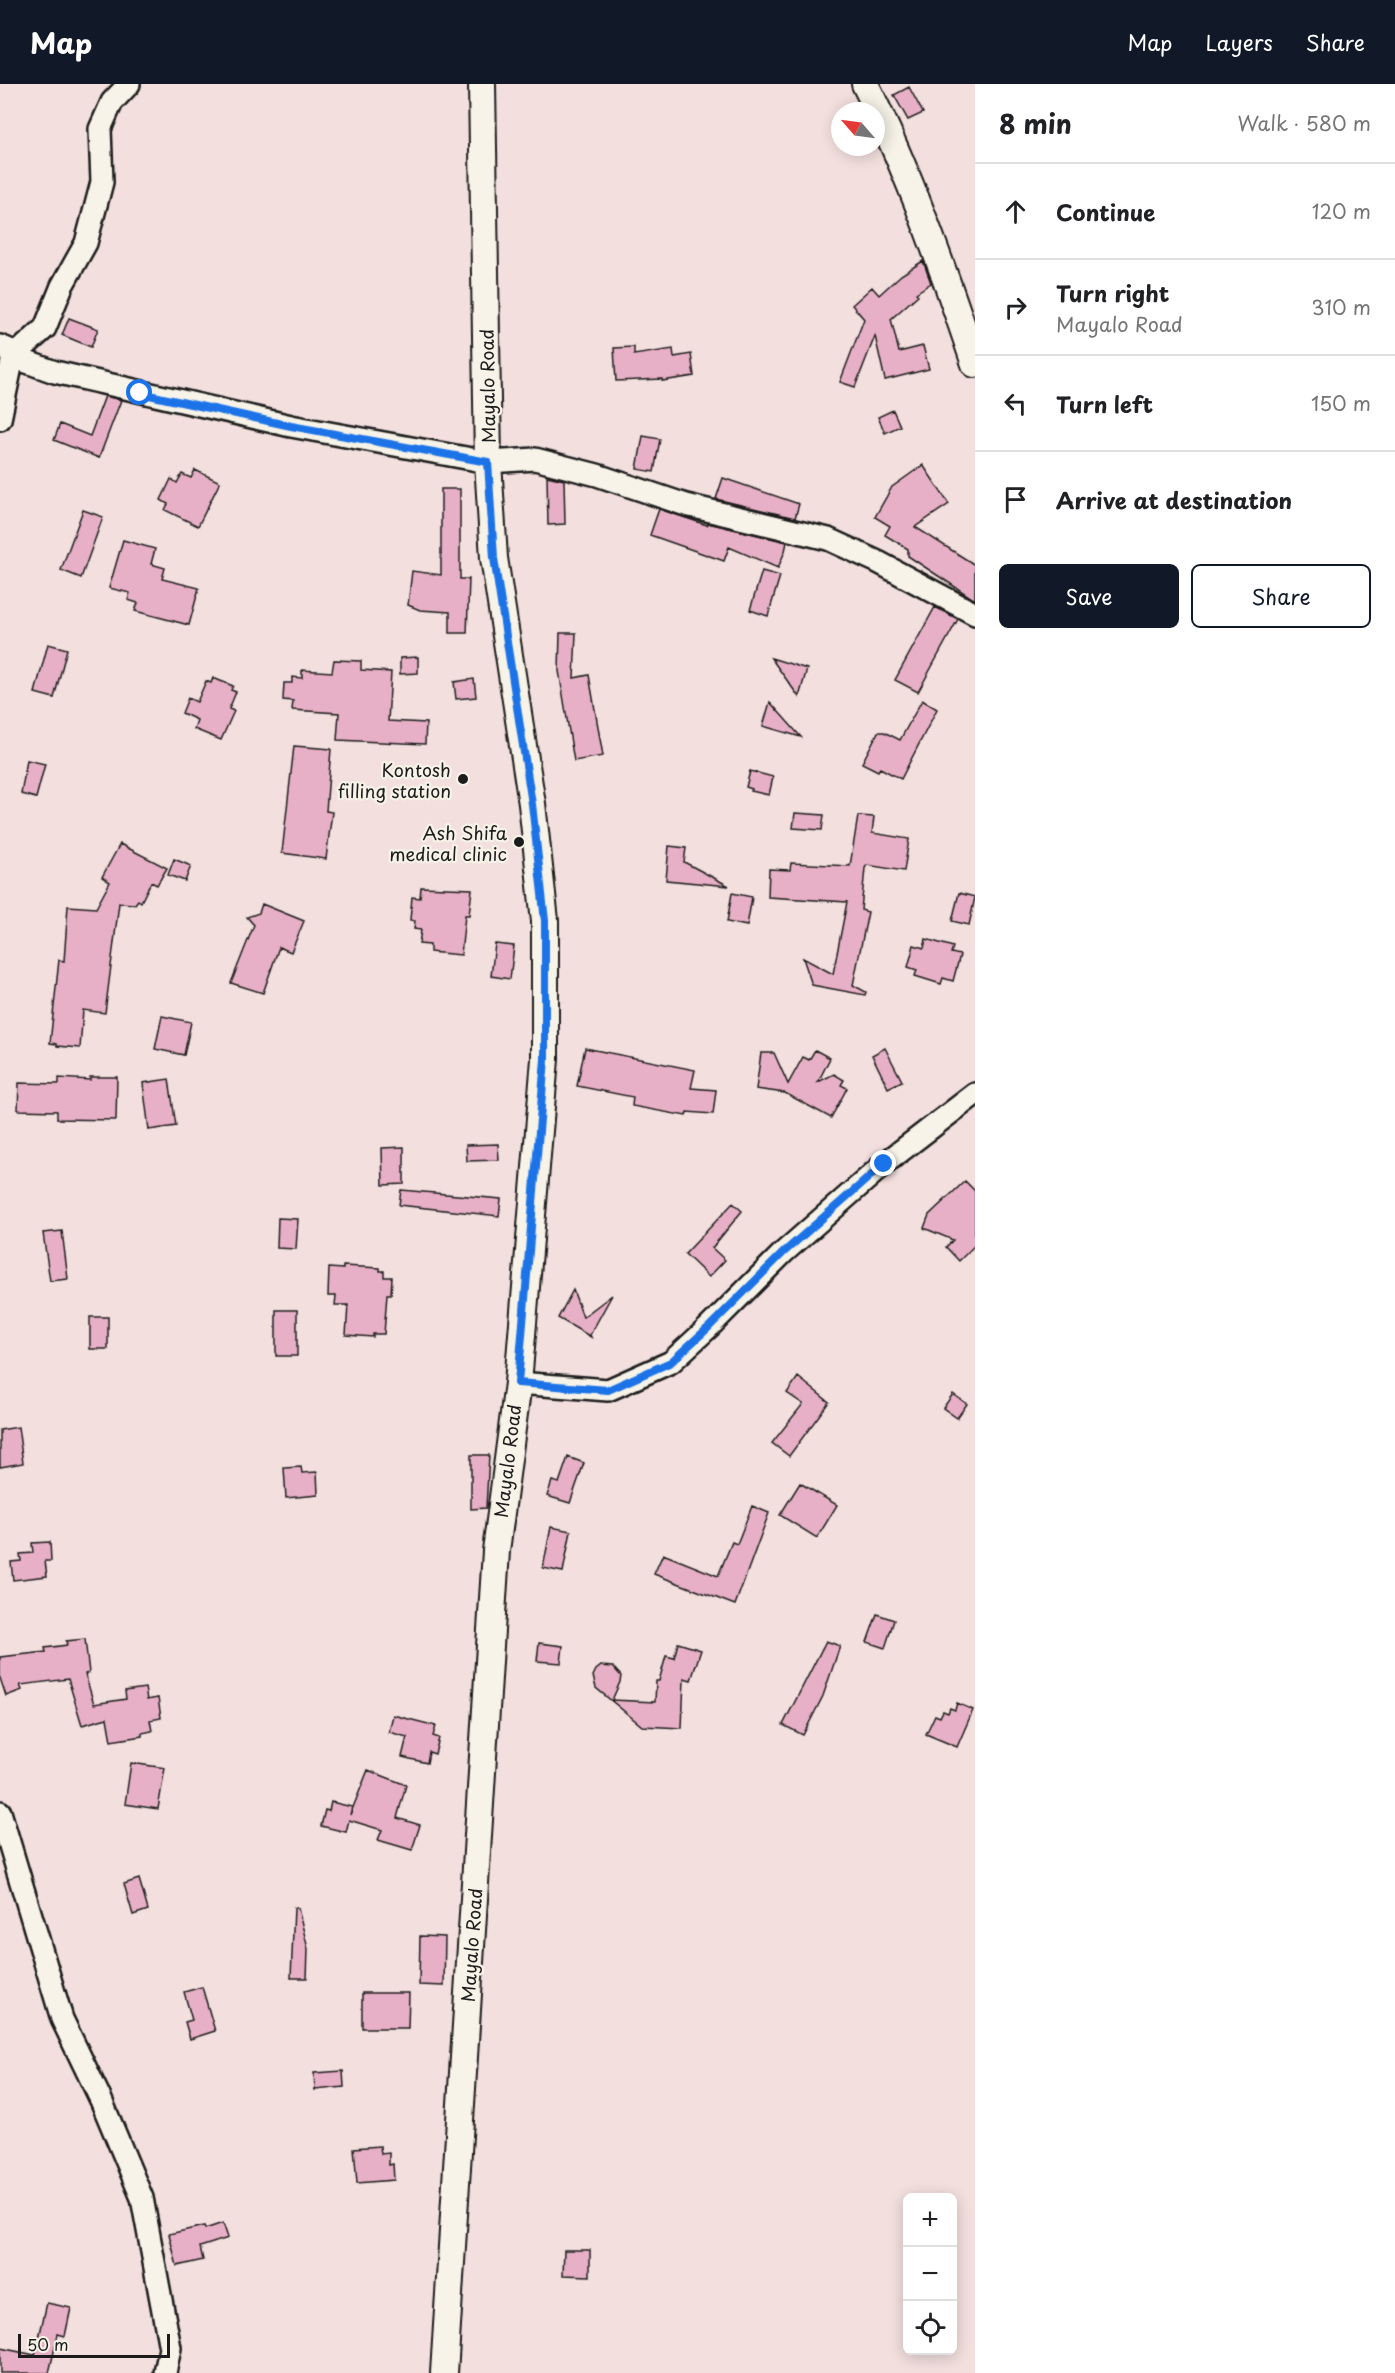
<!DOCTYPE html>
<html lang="en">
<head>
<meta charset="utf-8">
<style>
  :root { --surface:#fff; --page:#f2f2f2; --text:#202124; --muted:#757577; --line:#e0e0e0; --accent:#111827 }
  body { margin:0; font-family:"Playpen Sans",sans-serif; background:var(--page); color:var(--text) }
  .controls { position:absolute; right:18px; bottom:18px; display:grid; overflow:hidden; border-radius:9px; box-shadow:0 3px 15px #0003 }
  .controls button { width:54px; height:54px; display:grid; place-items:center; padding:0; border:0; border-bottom:2px solid var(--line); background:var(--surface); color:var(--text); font:30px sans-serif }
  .compass { position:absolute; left:831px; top:18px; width:54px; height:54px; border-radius:50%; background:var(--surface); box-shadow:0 3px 15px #0003; rotate:298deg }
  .scale { position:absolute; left:18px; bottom:15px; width:152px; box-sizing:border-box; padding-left:6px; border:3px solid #1c1c1c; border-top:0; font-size:16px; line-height:21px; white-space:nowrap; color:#1c1c1c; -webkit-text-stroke:4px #f7f3e8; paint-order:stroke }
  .stop { position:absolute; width:18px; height:18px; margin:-14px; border:4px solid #1a73e8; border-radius:50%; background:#fff }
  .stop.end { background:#1a73e8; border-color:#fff; box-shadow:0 2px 6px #0008 }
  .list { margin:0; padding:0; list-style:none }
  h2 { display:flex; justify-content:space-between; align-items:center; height:78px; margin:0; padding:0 24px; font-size:26px }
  h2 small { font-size:20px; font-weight:400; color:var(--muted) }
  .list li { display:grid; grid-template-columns:39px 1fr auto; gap:18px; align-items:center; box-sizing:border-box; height:96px; padding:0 24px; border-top:2px solid var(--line) }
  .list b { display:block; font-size:22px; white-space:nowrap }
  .list p { margin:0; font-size:20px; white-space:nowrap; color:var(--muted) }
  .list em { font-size:20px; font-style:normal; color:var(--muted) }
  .actions { display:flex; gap:12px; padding:18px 24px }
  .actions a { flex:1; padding:14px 0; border:2px solid var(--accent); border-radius:9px; text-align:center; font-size:21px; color:var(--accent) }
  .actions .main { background:var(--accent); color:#fff }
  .icon { flex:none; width:33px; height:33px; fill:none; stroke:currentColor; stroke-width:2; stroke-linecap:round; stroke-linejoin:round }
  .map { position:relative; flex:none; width:975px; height:2289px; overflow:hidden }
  header { display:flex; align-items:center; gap:36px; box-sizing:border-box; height:84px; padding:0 30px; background:var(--accent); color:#fff }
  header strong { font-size:28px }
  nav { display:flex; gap:33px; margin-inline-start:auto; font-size:21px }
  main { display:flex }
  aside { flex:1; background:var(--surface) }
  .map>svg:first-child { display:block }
</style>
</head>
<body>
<header>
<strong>Map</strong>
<nav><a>Map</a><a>Layers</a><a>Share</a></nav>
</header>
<main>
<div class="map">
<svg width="975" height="2289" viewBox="0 0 975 2289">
  <rect width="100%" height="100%" fill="#f2dfde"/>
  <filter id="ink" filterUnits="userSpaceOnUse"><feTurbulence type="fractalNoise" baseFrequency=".0167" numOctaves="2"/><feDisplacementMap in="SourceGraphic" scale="12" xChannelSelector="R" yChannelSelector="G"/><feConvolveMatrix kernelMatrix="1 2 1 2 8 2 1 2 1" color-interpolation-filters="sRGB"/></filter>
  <g filter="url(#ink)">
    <path fill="#e8b0c6" stroke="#1c1c1c" stroke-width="1.5" d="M 909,3 L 923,29 L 908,36 L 894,11 Z
      M 923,177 L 931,199 L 916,209 L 918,211 L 891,235 L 899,268 L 923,262 L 929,285 L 885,296 L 875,252 L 855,303 L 840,298 L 864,235 L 852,221 L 872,203 L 879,211 L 901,191 Z
      M 69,234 L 98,245 L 91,263 L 62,251 Z
      M 634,263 L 634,271 L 673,265 L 674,273 L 691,270 L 694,292 L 662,297 L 662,295 L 616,297 L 614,264 Z
      M 105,312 L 121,316 L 99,374 L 54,356 L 60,340 L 90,352 Z
      M 893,326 L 900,342 L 885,349 L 878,333 Z
      M 643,352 L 660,355 L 654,388 L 637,385 Z
      M 923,381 L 949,420 L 915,443 L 975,481 L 975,516 L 908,472 L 908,465 L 885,451 L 890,442 L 875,433 L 892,403 Z
      M 195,386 L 220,398 L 198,442 L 165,426 L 168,420 L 161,416 L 171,395 L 177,399 L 182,390 L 191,394 Z
      M 547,392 L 564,396 L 565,440 L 548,441 Z
      M 723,394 L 799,420 L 795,434 L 716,415 Z
      M 441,405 L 460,405 L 460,495 L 469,495 L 467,549 L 450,549 L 450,528 L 420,526 L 408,521 L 412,487 L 441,491 Z
      M 659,425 L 707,441 L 708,439 L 787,458 L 785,467 L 778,484 L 729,463 L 724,477 L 650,451 Z
      M 83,426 L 103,433 L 81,494 L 61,486 Z
      M 123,456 L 155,465 L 151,480 L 165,484 L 162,495 L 199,504 L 189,541 L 135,527 L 138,519 L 128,516 L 130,509 L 109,504 Z
      M 762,487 L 780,492 L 768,532 L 750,526 Z
      M 935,523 L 958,535 L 918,608 L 895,596 Z
      M 560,549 L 576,549 L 574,594 L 589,591 L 603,672 L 574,677 L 559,587 Z
      M 48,560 L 67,565 L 54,614 L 35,609 Z
      M 418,573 L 418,589 L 400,590 L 400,574 Z
      M 771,574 L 807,585 L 799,613 Z
      M 334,576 L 361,577 L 361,586 L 391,588 L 388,637 L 426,639 L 425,660 L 337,656 L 339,629 L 292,626 L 293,617 L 283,616 L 284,599 L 292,599 L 292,593 L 302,594 L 302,586 L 332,588 Z
      M 213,594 L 233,602 L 231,606 L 236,608 L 229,625 L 234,627 L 221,656 L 194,645 L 197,636 L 182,629 L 188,614 L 197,618 L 206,597 L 211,599 Z
      M 474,595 L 476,613 L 456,615 L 454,598 Z
      M 922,616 L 937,625 L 901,695 L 880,684 L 878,687 L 862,679 L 878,648 L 884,648 L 900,656 Z
      M 770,618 L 801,653 L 763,642 Z
      M 294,662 L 331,665 L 326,727 L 332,728 L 326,775 L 282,769 Z
      M 27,676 L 45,680 L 36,714 L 21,710 Z
      M 750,687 L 773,693 L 769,711 L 751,707 L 752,705 L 746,703 Z
      M 795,729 L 824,731 L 822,746 L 793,744 Z
      M 858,732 L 874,733 L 872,749 L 909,755 L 904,787 L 867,781 L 865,784 L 861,826 L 868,828 L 853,901 L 866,908 L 865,911 L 812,901 L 803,874 L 833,890 L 847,818 L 768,813 L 769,785 L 790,786 L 791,779 L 850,782 Z
      M 120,760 L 167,784 L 157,801 L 151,798 L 141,818 L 138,816 L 135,820 L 119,819 L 105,929 L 83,926 L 80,964 L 57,962 L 57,960 L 50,959 L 59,876 L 64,877 L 68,822 L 96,824 L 110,798 L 102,793 Z
      M 669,762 L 686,764 L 684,778 L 729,802 L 666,796 Z
      M 174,775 L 191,782 L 185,797 L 168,791 Z
      M 421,803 L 472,805 L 469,831 L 465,831 L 461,871 L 430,868 L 430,861 L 419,860 L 421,846 L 414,845 L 415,837 L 410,836 L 412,813 L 420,814 Z
      M 732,809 L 752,813 L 747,842 L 727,838 Z
      M 959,809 L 975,813 L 969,841 L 952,837 Z
      M 262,820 L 304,837 L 291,868 L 279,863 L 263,909 L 231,899 L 254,841 L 247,833 L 259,829 Z
      M 926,855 L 953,863 L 951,869 L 960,871 L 953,897 L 943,894 L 941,900 L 915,892 L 917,886 L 908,883 L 914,861 L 924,864 Z
      M 495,860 L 514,862 L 510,895 L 491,892 Z
      M 162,932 L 191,938 L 184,971 L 155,965 Z
      M 585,964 L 695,986 L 691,1004 L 716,1006 L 713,1030 L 687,1028 L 686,1032 L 632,1022 L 633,1013 L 577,1002 Z
      M 885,964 L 902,997 L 888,1004 L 872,971 Z
      M 815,966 L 830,974 L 818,998 L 834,990 L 844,996 L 841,1001 L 847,1004 L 831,1034 L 785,1009 L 756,1005 L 761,969 L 774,969 L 788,1000 L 803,973 L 809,976 Z
      M 90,993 L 117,993 L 116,1036 L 57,1035 L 57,1027 L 18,1026 L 19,999 L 59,1000 L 59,994 L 90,996 Z
      M 169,995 L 176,1042 L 149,1046 L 143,999 Z
      M 498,1060 L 499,1076 L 467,1077 L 466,1061 Z
      M 404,1063 L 404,1100 L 383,1101 L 382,1064 Z
      M 965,1097 L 975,1107 L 975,1161 L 959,1177 L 946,1163 L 953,1156 L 924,1144 L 929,1131 Z
      M 401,1106 L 501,1115 L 499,1132 L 399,1121 Z
      M 733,1119 L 742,1127 L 712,1164 L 725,1176 L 709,1193 L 685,1170 Z
      M 278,1134 L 298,1135 L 296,1165 L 277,1164 Z
      M 62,1147 L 68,1195 L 50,1197 L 43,1149 Z
      M 343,1182 L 380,1184 L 380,1187 L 384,1187 L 384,1193 L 392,1193 L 391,1210 L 387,1210 L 384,1250 L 373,1250 L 373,1253 L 346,1251 L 348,1221 L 335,1221 L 336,1212 L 328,1212 L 329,1184 L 343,1185 Z
      M 573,1206 L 583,1233 L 612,1211 L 590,1251 L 591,1253 L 558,1234 Z
      M 276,1226 L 297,1226 L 297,1272 L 276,1272 Z
      M 90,1233 L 108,1233 L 108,1265 L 90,1265 Z
      M 798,1293 L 829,1318 L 789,1372 L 772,1359 L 803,1320 L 787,1309 Z
      M 953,1310 L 967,1320 L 957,1334 L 943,1324 Z
      M 18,1343 L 23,1379 L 0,1383 L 0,1346 Z
      M 471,1371 L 489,1371 L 486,1424 L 471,1425 Z
      M 568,1373 L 584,1379 L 570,1419 L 547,1412 L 552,1397 L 559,1399 Z
      M 301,1383 L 302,1389 L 317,1388 L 318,1411 L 286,1414 L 284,1384 Z
      M 800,1399 L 837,1421 L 817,1454 L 780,1431 Z
      M 752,1422 L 769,1429 L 735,1521 L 654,1490 L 663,1470 L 718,1492 L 732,1458 L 737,1460 Z
      M 551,1443 L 571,1447 L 563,1488 L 543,1484 Z
      M 50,1458 L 51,1477 L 45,1477 L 47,1492 L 13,1496 L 11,1478 L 21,1477 L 20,1470 L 33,1469 L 32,1459 Z
      M 877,1530 L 894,1536 L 885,1564 L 867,1558 Z
      M 85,1555 L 89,1589 L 85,1590 L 94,1620 L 126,1615 L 125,1607 L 145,1604 L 147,1616 L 158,1614 L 161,1634 L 150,1636 L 152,1647 L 142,1649 L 142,1652 L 111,1657 L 107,1634 L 82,1641 L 68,1595 L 20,1601 L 22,1606 L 6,1612 L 0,1594 L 0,1573 L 46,1568 L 45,1564 L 67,1561 L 66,1557 Z
      M 826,1557 L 840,1562 L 823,1612 L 803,1651 L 783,1641 Z
      M 539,1559 L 563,1562 L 561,1579 L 537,1577 Z
      M 678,1559 L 701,1566 L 691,1596 L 684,1594 L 682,1644 L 642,1642 L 596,1604 L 593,1592 L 596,1586 L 601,1582 L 613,1583 L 621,1592 L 620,1598 L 612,1616 L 655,1618 L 656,1597 L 659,1597 L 666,1572 L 674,1574 Z
      M 957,1619 L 973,1626 L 957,1663 L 926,1650 L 935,1631 L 940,1633 L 943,1627 L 948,1629 L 950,1624 L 955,1626 Z
      M 393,1631 L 436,1642 L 433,1652 L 439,1654 L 435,1670 L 429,1668 L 427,1679 L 402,1673 L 407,1653 L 389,1648 Z
      M 131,1679 L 165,1684 L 158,1725 L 125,1720 Z
      M 368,1686 L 406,1701 L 397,1734 L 420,1741 L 412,1766 L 378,1756 L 382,1746 L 349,1736 L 346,1748 L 321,1742 L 325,1726 L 329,1727 L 331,1718 L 352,1723 L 350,1731 Z
      M 139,1795 L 148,1826 L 133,1831 L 124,1800 Z
      M 294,1824 L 298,1824 L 308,1865 L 307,1894 L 291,1894 Z
      M 420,1852 L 445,1853 L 444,1902 L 419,1901 Z
      M 202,1903 L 215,1947 L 190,1955 L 185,1938 L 192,1936 L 184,1908 Z
      M 362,1909 L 409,1909 L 408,1944 L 362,1944 Z
      M 343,1987 L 344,2003 L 315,2006 L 314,1989 Z
      M 380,2062 L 381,2070 L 389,2069 L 389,2081 L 393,2080 L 394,2096 L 357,2099 L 354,2064 Z
      M 223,2139 L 228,2154 L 200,2163 L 203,2176 L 177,2182 L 169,2150 L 204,2142 L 205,2145 Z
      M 564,2166 L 590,2166 L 590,2192 L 563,2191 Z
      M 47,2219 L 71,2224 L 65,2252 L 58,2250 L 49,2289 L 0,2289 L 0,2264 L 35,2271 Z"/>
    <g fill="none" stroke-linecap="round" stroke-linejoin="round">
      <defs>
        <path id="minor" d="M 129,0 L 112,18 L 100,45 L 102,98 L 86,159 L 62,202 L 45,244 L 13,273 L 55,288 L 291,342 L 488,378 L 535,375 L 597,391 L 686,421 L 828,455 L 878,478 L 975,530
          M 0,262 L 14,268 L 0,335
          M 518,1299 L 608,1306 L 671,1278 L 709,1243 L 784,1168 L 884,1080 L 975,1010
          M 0,1728 L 62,1935 L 101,2016 L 142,2114 L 170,2264 L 165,2289"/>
        <path id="tertiary" d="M 865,0 C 910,90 943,185 975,280
          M 444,2289 L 496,1467 L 518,1299 L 545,975 L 545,837 L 532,720 L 494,474 L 488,378 L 482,0"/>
      </defs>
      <use href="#minor" stroke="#1c1c1c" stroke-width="26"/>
      <use href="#tertiary" stroke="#1c1c1c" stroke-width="30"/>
      <use href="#minor" stroke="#f7f3e8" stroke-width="21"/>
      <use href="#tertiary" stroke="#f7f3e8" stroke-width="26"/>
    </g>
  </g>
  <g fill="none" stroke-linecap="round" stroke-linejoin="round" filter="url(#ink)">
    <path stroke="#1a73e8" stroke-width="8" d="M 140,309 L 291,342 L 488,378 L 494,474 L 532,720 L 545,837 L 545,975 L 518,1299 L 608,1306 L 671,1278 L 709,1243 L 784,1168 L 884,1080"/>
  </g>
  <g fill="#1c1c1c" stroke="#f7f3e8" stroke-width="2">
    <circle cx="463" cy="695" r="6"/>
    <circle cx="519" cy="758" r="6"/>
  </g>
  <g text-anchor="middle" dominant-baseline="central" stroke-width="4.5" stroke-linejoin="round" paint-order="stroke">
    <g font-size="18" fill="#1c1c1c" stroke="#f7f3e8">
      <text transform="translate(487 302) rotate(-91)">Mayalo Road</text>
      <text transform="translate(507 1377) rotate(-83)">Mayalo Road</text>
      <text transform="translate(471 1861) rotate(-86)">Mayalo Road</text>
    </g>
    <g font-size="18" fill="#1c1c1c" stroke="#f7f3e8" text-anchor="end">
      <text x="451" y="685">Kontosh<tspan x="451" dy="21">filling station</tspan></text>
      <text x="507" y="748">Ash Shifa<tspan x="507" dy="21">medical clinic</tspan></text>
    </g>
  </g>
</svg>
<div class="controls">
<button>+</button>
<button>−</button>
<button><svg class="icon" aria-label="locate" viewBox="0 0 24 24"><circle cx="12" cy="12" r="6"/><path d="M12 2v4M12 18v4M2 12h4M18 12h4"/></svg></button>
</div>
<svg class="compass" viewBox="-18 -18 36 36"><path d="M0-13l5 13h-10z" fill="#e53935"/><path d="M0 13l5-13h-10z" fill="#757577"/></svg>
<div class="scale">50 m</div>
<div class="stop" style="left:140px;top:309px"></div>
<div class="stop end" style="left:884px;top:1080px"></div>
</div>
<aside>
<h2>8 min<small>Walk · 580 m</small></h2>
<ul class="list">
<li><svg class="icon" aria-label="ahead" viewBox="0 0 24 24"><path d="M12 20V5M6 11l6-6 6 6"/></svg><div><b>Continue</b></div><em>120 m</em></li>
<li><svg class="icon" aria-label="right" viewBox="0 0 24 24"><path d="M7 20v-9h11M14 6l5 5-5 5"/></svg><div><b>Turn right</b><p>Mayalo Road</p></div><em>310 m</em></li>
<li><svg class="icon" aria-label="left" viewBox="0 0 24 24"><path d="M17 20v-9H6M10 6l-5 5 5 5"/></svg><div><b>Turn left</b></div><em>150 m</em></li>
<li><svg class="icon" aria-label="arrive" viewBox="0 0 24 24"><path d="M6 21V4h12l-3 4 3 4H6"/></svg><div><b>Arrive at destination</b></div></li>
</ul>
<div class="actions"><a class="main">Save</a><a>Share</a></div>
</aside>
</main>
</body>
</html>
